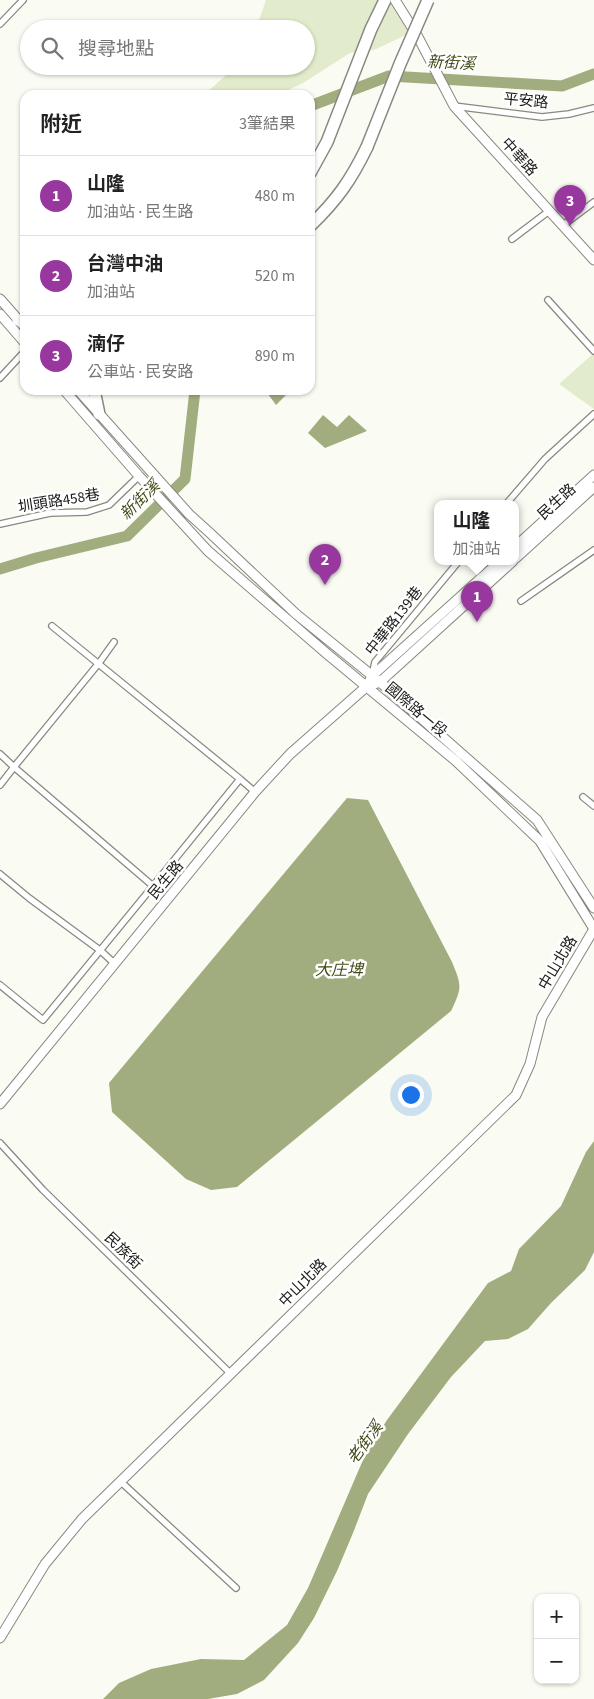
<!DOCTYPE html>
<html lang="zh-TW">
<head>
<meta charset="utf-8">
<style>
  :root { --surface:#fff; --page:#f6f6f6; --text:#222; --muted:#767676; --line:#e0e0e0; --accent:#98389f }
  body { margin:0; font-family:"Source Sans 3","Noto Sans TC",sans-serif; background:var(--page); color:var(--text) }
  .controls { position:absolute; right:15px; bottom:15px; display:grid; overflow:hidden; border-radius:10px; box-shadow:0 1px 4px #0004 }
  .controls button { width:45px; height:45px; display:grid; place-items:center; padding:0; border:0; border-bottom:1px solid var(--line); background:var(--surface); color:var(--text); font:25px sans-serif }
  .you { position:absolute; left:410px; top:1094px; width:18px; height:18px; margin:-12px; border:4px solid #fff; border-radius:50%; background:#1a73e8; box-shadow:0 0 0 8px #1a73e833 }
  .badge { display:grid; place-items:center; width:32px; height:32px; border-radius:50%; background:var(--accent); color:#fff; font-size:16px; font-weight:700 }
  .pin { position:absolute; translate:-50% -41px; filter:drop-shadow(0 1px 2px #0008) }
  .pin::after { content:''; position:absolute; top:26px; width:18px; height:15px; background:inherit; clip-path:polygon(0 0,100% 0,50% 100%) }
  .popup { position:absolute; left:434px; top:500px; width:85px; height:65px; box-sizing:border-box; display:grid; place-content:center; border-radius:10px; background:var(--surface); filter:drop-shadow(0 1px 4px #0005); font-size:16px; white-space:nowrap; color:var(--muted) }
  .popup b { font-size:19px; color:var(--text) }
  .popup::after { content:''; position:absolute; left:50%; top:100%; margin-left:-10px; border:10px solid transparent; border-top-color:var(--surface) }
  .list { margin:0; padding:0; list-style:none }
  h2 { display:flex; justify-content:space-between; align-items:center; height:65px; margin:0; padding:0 20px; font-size:21px }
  h2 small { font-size:16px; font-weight:400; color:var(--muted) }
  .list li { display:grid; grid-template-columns:32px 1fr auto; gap:15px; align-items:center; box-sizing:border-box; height:80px; padding:0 20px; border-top:1px solid var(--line) }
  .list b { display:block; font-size:19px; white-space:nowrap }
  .list p { margin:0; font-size:16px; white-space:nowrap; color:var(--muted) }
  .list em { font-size:16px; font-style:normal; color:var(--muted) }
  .icon { flex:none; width:28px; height:28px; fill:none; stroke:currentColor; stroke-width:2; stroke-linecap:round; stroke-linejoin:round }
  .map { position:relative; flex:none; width:594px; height:1699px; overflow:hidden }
  .search { position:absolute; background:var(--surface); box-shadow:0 1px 4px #0004; left:20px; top:20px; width:295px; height:55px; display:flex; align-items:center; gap:12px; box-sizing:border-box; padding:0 18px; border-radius:28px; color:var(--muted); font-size:19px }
  .panel { position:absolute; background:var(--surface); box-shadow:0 1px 4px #0004; left:20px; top:90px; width:295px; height:305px; border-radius:15px }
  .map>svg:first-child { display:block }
</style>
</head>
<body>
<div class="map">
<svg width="594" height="1699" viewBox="0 0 594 1699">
  <rect width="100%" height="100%" fill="#fafcf3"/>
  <path fill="#e2ebcb" d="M 266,0 L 391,0 L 410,33 L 374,50 L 350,53 L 303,83 L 278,95 L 204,95 L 236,66 L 306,66 L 306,29 L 256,29 Z
    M 594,353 L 594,409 L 559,384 Z"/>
  <path fill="#a1ad7e" d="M 265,390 L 291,390 L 276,405 Z
    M 323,415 L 337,427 L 349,415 L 367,431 L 325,448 L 308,433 Z
    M 347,798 L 368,800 L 452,962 C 462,986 462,988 451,1011 L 237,1187 L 211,1190 L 186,1179 L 112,1112 L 109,1083 Z
    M 594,1141 L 594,1252 L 585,1270 L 551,1303 L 528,1329 L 508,1339 L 485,1341 L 451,1377 L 408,1434 L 368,1494 L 353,1533 L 337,1571 L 314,1618 L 298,1643 L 264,1680 L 237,1694 L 208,1699 L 103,1699 L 119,1683 L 151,1669 L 201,1659 L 244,1660 L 287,1625 L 308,1588 L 366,1453 L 387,1420 L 488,1283 L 511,1271 L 519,1249 L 561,1206 L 586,1152 Z"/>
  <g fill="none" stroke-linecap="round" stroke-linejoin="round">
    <path stroke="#a1ad7e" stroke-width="11" d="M 310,106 L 389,76 L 562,86 L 594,74
      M 0,569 L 36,558 L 127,536 L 185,479 L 195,390"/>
    <defs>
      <path id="street" d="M 0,24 L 23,0
        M 454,106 L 542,117 L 569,114 L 594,108
        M 562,226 L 594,202
        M 512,239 L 549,211
        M 548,300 L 594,351
        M 0,378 L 25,351
        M 507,503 L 545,459 L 594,414
        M 0,524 L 50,513 L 87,512 L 109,505 L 139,476
        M 521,601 L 594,550
        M 52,626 L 240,779 L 153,886
        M 372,675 L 375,662 L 459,561
        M 0,754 L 14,767 L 99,663 L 114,642
        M 240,779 L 255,792
        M 0,785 L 14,767 L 153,886 L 43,1020 L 0,985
        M 583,797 L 594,806
        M 0,874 L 29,898 L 101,951 L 115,964
        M 0,1143 L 43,1190 L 231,1374
        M 120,1481 L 236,1588"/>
      <path id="secondary" d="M 395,0 L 418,37 L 454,106 L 594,260
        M 516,546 L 594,475
        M 516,558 L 594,487
        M 369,682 L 372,676 L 500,561
        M 0,1104 L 255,792 L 290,754 L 366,687 L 380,682 L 513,561
        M 0,1638 L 45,1564 L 82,1519 L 516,1095 L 530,1064 L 542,1017 L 594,929"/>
      <path id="primary" d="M 0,299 L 22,324
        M 0,314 L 25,343
        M 64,390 L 139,476 L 208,551 L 326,653 L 456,761 L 540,841 L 594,929
        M 78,390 L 189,514 L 210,533 L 296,614 L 380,682 L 537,820 L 594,908"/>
      <path id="highway" d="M 310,173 L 327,142 L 371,29 L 385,0
        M 310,226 C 337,200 351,180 367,147
        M 18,320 L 25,323
        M 94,390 L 99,414"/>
    </defs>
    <use href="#street" stroke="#878981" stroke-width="8"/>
    <use href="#secondary" stroke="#878981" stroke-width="11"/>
    <use href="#primary" stroke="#878981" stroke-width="11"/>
    <use href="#highway" stroke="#878981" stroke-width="14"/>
    <use href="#street" stroke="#fff" stroke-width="5.5"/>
    <use href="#secondary" stroke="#fff" stroke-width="9"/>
    <use href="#primary" stroke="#fff" stroke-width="9"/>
    <use href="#highway" stroke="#fff" stroke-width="11"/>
    <defs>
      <path id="highway-bridge" d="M 367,147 L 400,64 L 428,0"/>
    </defs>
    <use href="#highway-bridge" stroke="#878981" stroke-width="14" stroke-linecap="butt"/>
    <use href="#highway-bridge" stroke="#fff" stroke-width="11"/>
  </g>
  <g text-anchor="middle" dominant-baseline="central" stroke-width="5" stroke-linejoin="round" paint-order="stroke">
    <g font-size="15" fill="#1a1b18" stroke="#fff">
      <text transform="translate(526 101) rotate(5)">平安路</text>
      <text transform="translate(519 157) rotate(48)">中華路</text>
      <text transform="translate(59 501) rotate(-9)">圳頭路458巷</text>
      <text transform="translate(557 502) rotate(-42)">民生路</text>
      <text transform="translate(394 621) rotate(-52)">中華路139巷</text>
      <text transform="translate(416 710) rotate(40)">國際路一段</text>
      <text transform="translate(166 880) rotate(-50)">民生路</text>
      <text transform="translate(558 963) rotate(-59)">中山北路</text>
      <text transform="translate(123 1251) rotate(44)">民族街</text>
      <text transform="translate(303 1283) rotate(-45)">中山北路</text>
    </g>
    <g font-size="16" font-style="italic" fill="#3f4a14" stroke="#fff">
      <text transform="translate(451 63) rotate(3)">新街溪</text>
      <text transform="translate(140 500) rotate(-45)">新街溪</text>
      <text x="339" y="970">大庄埤</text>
      <text transform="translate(365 1443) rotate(-54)">老街溪</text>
    </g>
  </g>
</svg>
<div class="controls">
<button>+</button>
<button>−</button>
</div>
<div class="you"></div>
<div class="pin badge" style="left:477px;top:622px">1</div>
<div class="popup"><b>山隆</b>加油站</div>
<div class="pin badge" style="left:325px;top:585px">2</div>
<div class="pin badge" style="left:570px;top:226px">3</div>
<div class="search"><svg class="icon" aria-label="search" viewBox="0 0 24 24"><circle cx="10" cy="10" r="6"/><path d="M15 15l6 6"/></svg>搜尋地點</div>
<section class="panel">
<h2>附近<small>3筆結果</small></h2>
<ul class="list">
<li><span class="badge">1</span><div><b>山隆</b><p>加油站 · 民生路</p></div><em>480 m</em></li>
<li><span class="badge">2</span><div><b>台灣中油</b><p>加油站</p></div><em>520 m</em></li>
<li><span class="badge">3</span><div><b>湳仔</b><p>公車站 · 民安路</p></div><em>890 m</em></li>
</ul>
</section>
</div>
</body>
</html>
